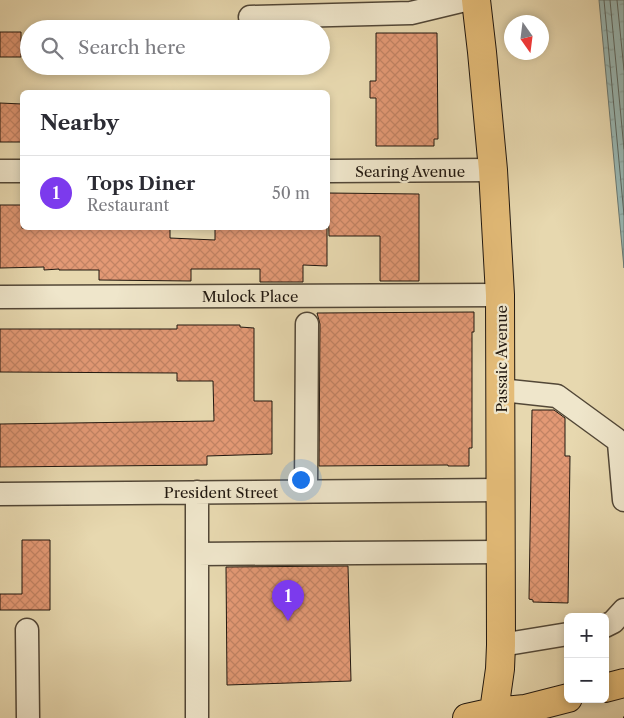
<!DOCTYPE html>
<html lang="en">
<head>
<meta charset="utf-8">
<style>
  :root { --surface:#fff; --page:#f2f2f3; --text:#2b2b33; --muted:#7c7c81; --line:#e1e1e2; --accent:#7c3aed }
  body { margin:0; font-family:"Libre Caslon Text",serif; background:var(--page); color:var(--text) }
  .controls { position:absolute; right:15px; bottom:15px; display:grid; overflow:hidden; border-radius:8px; box-shadow:0 2px 8px #0003 }
  .controls button { width:45px; height:45px; display:grid; place-items:center; padding:0; border:0; border-bottom:1px solid var(--line); background:var(--surface); color:var(--text); font:25px sans-serif }
  .compass { position:absolute; left:504px; top:15px; width:45px; height:45px; border-radius:50%; background:var(--surface); box-shadow:0 2px 8px #0003; rotate:166deg }
  .you { position:absolute; left:300px; top:479px; width:18px; height:18px; margin:-12px; border:4px solid #fff; border-radius:50%; background:#1a73e8; box-shadow:0 0 0 8px #1a73e833 }
  .badge { display:grid; place-items:center; width:32px; height:32px; border-radius:50%; background:var(--accent); color:#fff; font-size:16px; font-weight:700 }
  .pin { position:absolute; translate:-50% -41px; filter:drop-shadow(0 1px 2px #0008) }
  .pin::after { content:''; position:absolute; top:26px; width:18px; height:15px; background:inherit; clip-path:polygon(0 0,100% 0,50% 100%) }
  .list { margin:0; padding:0; list-style:none }
  h2 { display:flex; justify-content:space-between; align-items:center; height:65px; margin:0; padding:0 20px; font-size:21px }
  h2 small { font-size:16px; font-weight:400; color:var(--muted) }
  .list li { display:grid; grid-template-columns:32px 1fr auto; gap:15px; align-items:center; box-sizing:border-box; height:75px; padding:0 20px; border-top:1px solid var(--line) }
  .list b { display:block; font-size:19px; white-space:nowrap }
  .list p { margin:0; font-size:16px; white-space:nowrap; color:var(--muted) }
  .list em { font-size:16px; font-style:normal; color:var(--muted) }
  .icon { flex:none; width:28px; height:28px; fill:none; stroke:currentColor; stroke-width:2; stroke-linecap:round; stroke-linejoin:round }
  .map { position:relative; flex:none; width:624px; height:718px; overflow:hidden }
  .search { position:absolute; background:var(--surface); box-shadow:0 2px 8px #0003; left:20px; top:20px; width:310px; height:55px; display:flex; align-items:center; gap:12px; box-sizing:border-box; padding:0 18px; border-radius:28px; color:var(--muted); font-size:19px }
  .panel { position:absolute; background:var(--surface); box-shadow:0 2px 8px #0003; left:20px; top:90px; width:310px; height:140px; border-radius:8px }
  .map>svg:first-child { display:block }
</style>
</head>
<body>
<div class="map">
<svg width="624" height="718" viewBox="0 0 624 718">
  <defs>
    <pattern id="water-ripples" width="26" height="14" patternUnits="userSpaceOnUse" patternTransform="scale(1.25)"><rect width="26" height="14" fill="#99b8b4"/><path d="M2 4q2-2 4 0t4 0M15 11q2-2 4 0t4 0" fill="none" stroke="#849d9a"/></pattern>
    <pattern id="building-cross-hatch" width="8" height="8" patternUnits="userSpaceOnUse" patternTransform="scale(1.25)"><rect width="8" height="8" fill="#e39975"/><path d="M0 0l8 8M0 8l8-8" fill="none" stroke="#c28364"/></pattern>
  </defs>
  <rect width="100%" height="100%" fill="#e7d8af"/>
  <filter id="stains"><feTurbulence type="fractalNoise" baseFrequency=".004" numOctaves="4"/><feColorMatrix values="0 0 0 0 .2 0 0 0 0 .09 0 0 0 0 .02 0 0 0 .5 -.17"/></filter>
  <radialGradient id="worn" r=".72"><stop offset=".6" stop-color="#630" stop-opacity="0"/><stop offset="1" stop-color="#630" stop-opacity=".3"/></radialGradient>
  <path fill="url(#water-ripples)" stroke="#697872" d="M 599,0 L 624,0 L 624,268 Z"/>
  <g fill="none" stroke-linecap="round" stroke-linejoin="round">
    <path stroke="#5c6862" stroke-width="1" d="M 604,0 L 624,215
      M 610,0 L 624,149
      M 617,0 L 624,70"/>
  </g>
  <path fill="url(#building-cross-hatch)" stroke="#20170f" d="M 0,32 L 21,32 L 21,57 L 0,57 Z
    M 376,33 L 437,33 L 438,139 L 434,139 L 434,146 L 376,146 L 376,98 L 370,98 L 370,81 L 376,81 Z
    M 0,103 L 22,104 L 22,142 L 0,142 Z
    M 328,193 L 419,194 L 419,281 L 380,281 L 380,236 L 329,236 Z
    M 0,205 L 22,205 L 22,228 L 170,228 L 170,238 L 215,240 L 215,228 L 327,228 L 327,266 L 303,265 L 303,282 L 260,282 L 260,269 L 191,269 L 191,281 L 99,280 L 99,270 L 59,270 L 59,269 L 44,270 L 44,267 L 0,268 Z
    M 474,312 L 474,332 L 472,332 L 472,448 L 469,448 L 469,466 L 448,466 L 448,465 L 319,466 L 320,324 L 317,313 Z
    M 177,325 L 240,325 L 240,327 L 254,328 L 254,401 L 272,401 L 272,454 L 207,456 L 207,465 L 0,467 L 0,424 L 214,421 L 213,381 L 177,381 L 177,373 L 0,372 L 0,329 L 177,329 Z
    M 532,410 L 554,410 L 565,418 L 565,456 L 570,456 L 568,603 L 533,602 L 533,600 L 529,599 Z
    M 22,540 L 50,540 L 50,610 L 0,610 L 0,594 L 22,594 Z
    M 348,566 L 351,681 L 227,685 L 226,567 Z"/>
  <g fill="none" stroke-linecap="round" stroke-linejoin="round">
    <defs>
      <path id="minor" d="M 250,17 L 411,13 L 465,0
        M 0,171 L 22,171
        M 328,171 L 493,170
        M 0,297 L 500,295
        M 501,390 L 557,396 L 616,439 L 619,443 L 624,500
        M 306,491 L 307,324
        M 0,494 L 501,490
        M 197,554 L 501,552
        M 605,626 L 613,622 L 624,610
        M 27,630 L 28,718
        M 501,645 L 568,634
        M 197,718 L 197,492"/>
      <path id="major" d="M 476,0 L 482,52 L 493,170 L 500,295 L 501,645 L 500,669 L 493,718
        M 605,688 L 624,683
        M 467,718 L 494,712 L 525,709 L 568,698"/>
    </defs>
    <use href="#minor" stroke="#524737" stroke-width="25"/>
    <use href="#major" stroke="#20170f" stroke-width="30"/>
    <path stroke="#20170f" stroke-width="3" stroke-dasharray="4 2.5" stroke-linecap="butt" d="M 623,718 L 624,718"/>
    <use href="#minor" stroke="#efe6cb" stroke-width="22"/>
    <use href="#major" stroke="#e4bc78" stroke-width="28"/>
  </g>
  <g text-anchor="middle" dominant-baseline="central" stroke-width="4.5" stroke-linejoin="round" paint-order="stroke">
    <g font-size="15" fill="#20170f" stroke="#efe6cb">
      <text x="410" y="171">Searing Avenue</text>
      <text x="250" y="296">Mulock Place</text>
      <text transform="translate(501 359) rotate(-90)">Passaic Avenue</text>
      <text x="221" y="492">President Street</text>
    </g>
  </g>
  <rect width="100%" height="100%" filter="url(#stains)"/>
  <rect width="100%" height="100%" fill="url(#worn)"/>
</svg>
<div class="controls">
<button>+</button>
<button>−</button>
</div>
<svg class="compass" viewBox="-18 -18 36 36"><path d="M0-13l5 13h-10z" fill="#e53935"/><path d="M0 13l5-13h-10z" fill="#7c7c81"/></svg>
<div class="you"></div>
<div class="pin badge" style="left:288px;top:621px">1</div>
<div class="search"><svg class="icon" aria-label="search" viewBox="0 0 24 24"><circle cx="10" cy="10" r="6"/><path d="M15 15l6 6"/></svg>Search here</div>
<section class="panel">
<h2>Nearby<small></small></h2>
<ul class="list">
<li><span class="badge">1</span><div><b>Tops Diner</b><p>Restaurant</p></div><em>50 m</em></li>
</ul>
</section>
</div>
</body>
</html>
